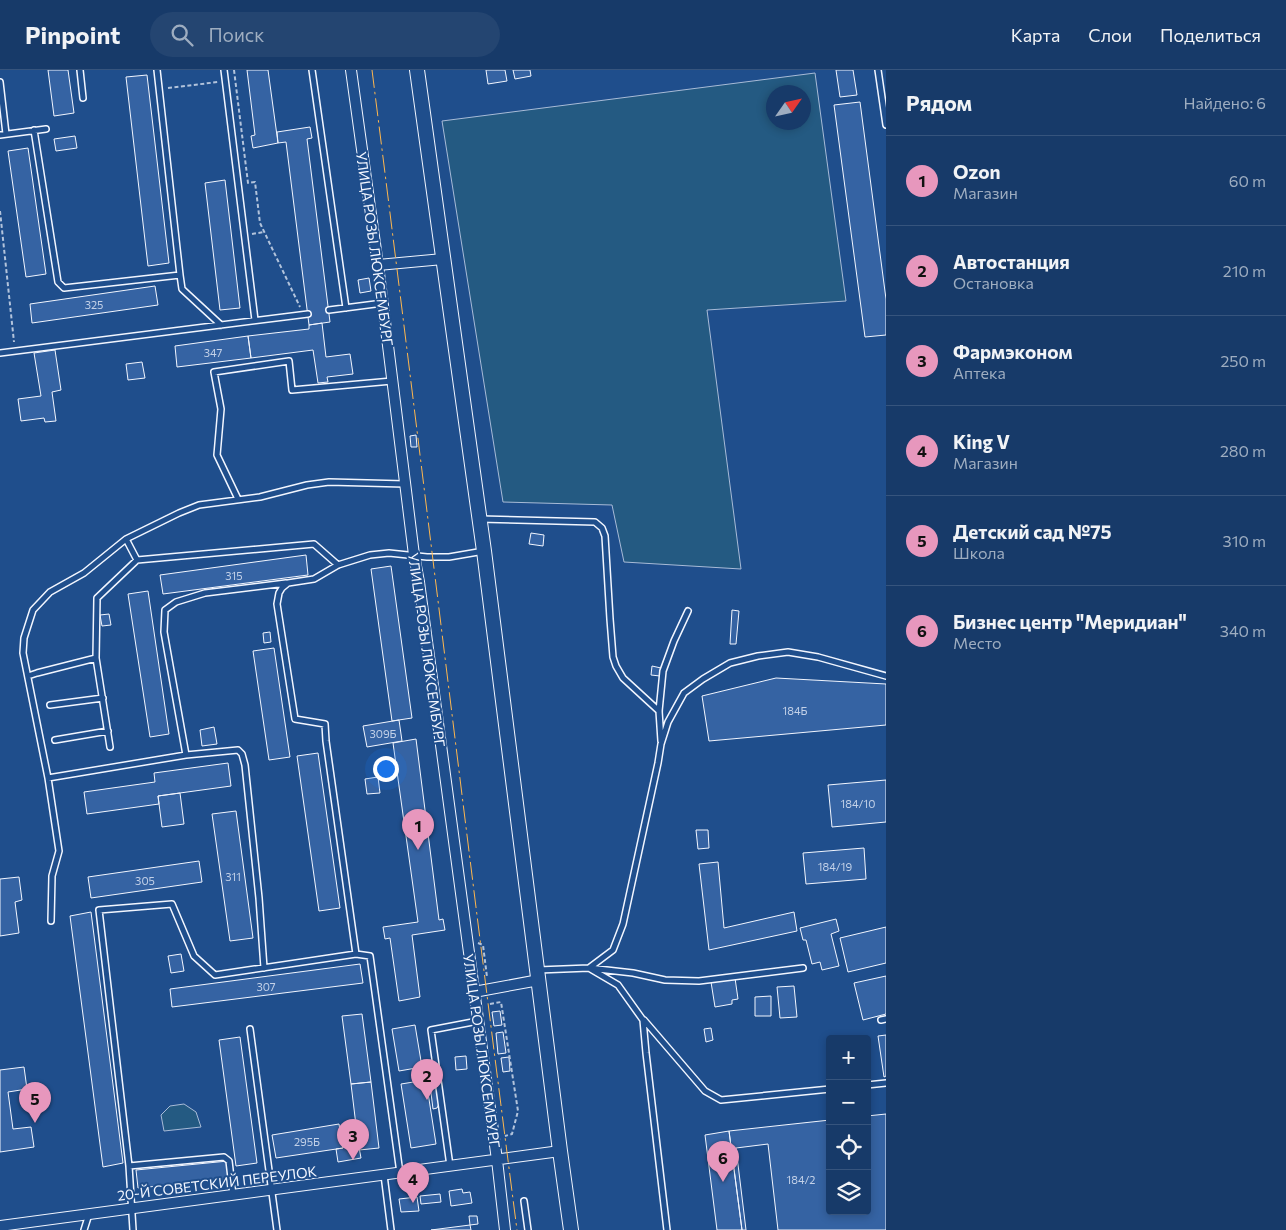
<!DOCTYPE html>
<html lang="ru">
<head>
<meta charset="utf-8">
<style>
  :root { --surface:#173a69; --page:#244571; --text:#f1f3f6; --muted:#9eadc0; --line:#36547d; --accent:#e797bd }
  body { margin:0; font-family:Commissioner,sans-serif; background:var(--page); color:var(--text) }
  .controls { position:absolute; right:15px; bottom:15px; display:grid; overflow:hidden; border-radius:5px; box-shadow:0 2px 8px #0003 }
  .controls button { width:45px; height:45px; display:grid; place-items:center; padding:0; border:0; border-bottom:1px solid var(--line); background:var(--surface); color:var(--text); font:25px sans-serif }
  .compass { position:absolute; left:766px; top:15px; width:45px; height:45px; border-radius:50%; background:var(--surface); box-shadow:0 2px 8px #0003; rotate:56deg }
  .you { position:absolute; left:385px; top:698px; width:18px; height:18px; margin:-12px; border:4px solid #fff; border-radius:50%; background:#1a73e8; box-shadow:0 0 0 8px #1a73e833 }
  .badge { display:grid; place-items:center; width:32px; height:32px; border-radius:50%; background:var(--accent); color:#111; font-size:16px; font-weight:700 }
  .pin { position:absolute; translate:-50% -41px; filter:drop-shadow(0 1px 2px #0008) }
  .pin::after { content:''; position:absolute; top:26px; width:18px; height:15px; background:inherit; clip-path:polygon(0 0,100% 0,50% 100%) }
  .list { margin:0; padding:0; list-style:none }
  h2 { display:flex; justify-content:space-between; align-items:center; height:65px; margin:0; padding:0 20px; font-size:21px }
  h2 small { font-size:16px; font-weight:400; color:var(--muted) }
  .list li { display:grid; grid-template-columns:32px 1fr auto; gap:15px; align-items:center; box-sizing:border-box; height:90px; padding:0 20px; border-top:1px solid var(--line) }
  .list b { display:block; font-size:19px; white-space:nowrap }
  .list p { margin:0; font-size:16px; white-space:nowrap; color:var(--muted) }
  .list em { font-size:16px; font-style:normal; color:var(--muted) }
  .icon { flex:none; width:28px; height:28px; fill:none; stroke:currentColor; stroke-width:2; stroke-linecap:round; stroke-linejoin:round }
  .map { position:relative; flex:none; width:886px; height:1160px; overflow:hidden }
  header { display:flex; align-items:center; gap:30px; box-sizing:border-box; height:70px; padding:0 25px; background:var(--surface); border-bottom:1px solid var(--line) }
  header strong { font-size:24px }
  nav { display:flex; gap:28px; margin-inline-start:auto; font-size:18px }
  .search { width:350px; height:45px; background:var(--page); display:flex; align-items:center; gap:12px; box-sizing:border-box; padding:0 18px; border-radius:28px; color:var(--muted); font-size:19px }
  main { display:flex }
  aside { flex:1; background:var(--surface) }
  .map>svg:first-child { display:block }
</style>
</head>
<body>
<header>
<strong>Pinpoint</strong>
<div class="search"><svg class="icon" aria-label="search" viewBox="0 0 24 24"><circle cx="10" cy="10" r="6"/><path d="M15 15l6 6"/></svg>Поиск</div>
<nav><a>Карта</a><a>Слои</a><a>Поделиться</a></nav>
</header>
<main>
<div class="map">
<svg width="886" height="1160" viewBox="0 0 886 1160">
  <rect width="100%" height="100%" fill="#1f4e8c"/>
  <path fill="#245a82" stroke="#a8bbd7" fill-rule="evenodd" d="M 815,3 L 846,231 L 707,240 L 741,499 L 624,492 L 612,435 L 503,432 L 442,51 ZM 774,22 L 804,22 L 804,52 L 774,52 Z
    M 184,1034 L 196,1042 L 201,1057 L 164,1061 L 161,1045 L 170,1036 Z"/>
  <path fill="#3563a3" stroke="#f2f6ff" d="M 48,0 L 68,0 L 74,43 L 54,46 Z
    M 247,0 L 268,0 L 278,73 L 253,78 L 251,66 L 255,65 Z
    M 486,0 L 505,0 L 507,11 L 488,14 Z
    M 513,0 L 530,0 L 531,6 L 515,9 Z
    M 836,0 L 853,0 L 857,25 L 840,27 Z
    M 147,5 L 169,193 L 148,196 L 126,7 Z
    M 860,32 L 886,229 L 886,265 L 865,267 L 834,35 Z
    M 310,57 L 312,68 L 307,69 L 330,252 L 309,255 L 286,72 L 278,73 L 277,62 Z
    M 75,66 L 77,78 L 56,81 L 54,69 Z
    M 28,78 L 46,204 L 26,207 L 8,81 Z
    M 225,110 L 240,238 L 220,240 L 205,113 Z
    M 369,208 L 371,221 L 360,223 L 358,210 Z
    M 155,216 L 158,235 L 32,253 L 30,234 Z
    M 322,253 L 326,287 L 350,284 L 353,304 L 327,307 L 328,312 L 318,313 L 313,280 L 251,288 L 248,266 L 309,259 L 309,255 Z
    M 248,266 L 251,288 L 177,297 L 175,276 Z
    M 55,280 L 61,320 L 52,322 L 56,351 L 45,352 L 44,348 L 21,351 L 18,329 L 41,326 L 34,283 Z
    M 142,292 L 145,308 L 128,310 L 126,294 Z
    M 416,365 L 417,377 L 411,377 L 410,366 Z
    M 531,463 L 544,465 L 543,476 L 529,474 Z
    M 306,485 L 308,505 L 163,524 L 160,505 Z
    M 391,496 L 412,648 L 392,651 L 371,499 Z
    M 148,521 L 169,664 L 150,667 L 128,524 Z
    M 732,540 L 739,541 L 736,574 L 730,574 Z
    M 109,544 L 111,555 L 102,556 L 100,545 Z
    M 270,562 L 271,572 L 264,573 L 263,563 Z
    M 274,578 L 290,687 L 269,690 L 253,581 Z
    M 652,596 L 661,598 L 660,606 L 651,605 Z
    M 776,608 L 886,614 L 886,655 L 709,671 L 702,626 Z
    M 399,650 L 402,671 L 367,677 L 363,656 Z
    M 214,657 L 217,674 L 202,676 L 200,660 Z
    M 416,669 L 439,850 L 443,849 L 445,860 L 412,865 L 420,927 L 399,931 L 390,868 L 385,869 L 383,857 L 418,852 L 393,673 Z
    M 318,683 L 340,838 L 319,841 L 297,686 Z
    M 228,693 L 231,716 L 158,726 L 159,734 L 87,744 L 84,722 L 155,712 L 154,703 Z
    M 378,707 L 380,723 L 367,724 L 365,709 Z
    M 886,710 L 886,752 L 832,757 L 828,715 Z
    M 180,723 L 184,754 L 162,757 L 158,726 Z
    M 236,741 L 253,868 L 230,871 L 212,744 Z
    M 696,760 L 708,760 L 709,778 L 698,779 Z
    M 864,778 L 866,809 L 806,814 L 803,783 Z
    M 199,791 L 202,812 L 91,828 L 88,807 Z
    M 718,792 L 724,858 L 794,842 L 797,861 L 709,880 L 699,794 Z
    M 19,807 L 22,830 L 15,832 L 19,863 L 0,866 L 0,809 Z
    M 91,842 L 123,1093 L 103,1097 L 70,846 Z
    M 836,849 L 839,861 L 831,864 L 839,896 L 822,900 L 820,892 L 812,894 L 806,870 L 803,870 L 800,858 Z
    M 886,857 L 886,893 L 848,902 L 840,868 Z
    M 181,884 L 184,901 L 171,903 L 168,886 Z
    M 360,894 L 363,913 L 172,937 L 170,919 Z
    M 886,906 L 886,944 L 863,950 L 854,913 Z
    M 735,908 L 738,929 L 732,930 L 732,934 L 715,937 L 711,912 Z
    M 794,916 L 797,947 L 780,948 L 777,917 Z
    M 771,926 L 771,946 L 755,946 L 755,927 Z
    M 500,941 L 502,955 L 494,956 L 492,942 Z
    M 362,944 L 371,1012 L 351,1014 L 342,946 Z
    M 415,955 L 422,997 L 399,1001 L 392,959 Z
    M 711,958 L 713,970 L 706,972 L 704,959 Z
    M 503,962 L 506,983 L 498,984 L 496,963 Z
    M 886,965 L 886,1006 L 884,1007 L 878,966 Z
    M 240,967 L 257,1093 L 236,1096 L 219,970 Z
    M 466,986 L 467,999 L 456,1000 L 455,987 Z
    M 509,987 L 510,1001 L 503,1002 L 501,988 Z
    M 24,997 L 27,1019 L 8,1022 L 13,1059 L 31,1057 L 34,1077 L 0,1082 L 0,1000 Z
    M 426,1010 L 436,1074 L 411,1078 L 401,1014 Z
    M 371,1012 L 379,1078 L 359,1080 L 351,1014 Z
    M 436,1014 L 439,1034 L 437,1038 L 433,1039 L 430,1015 Z
    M 886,1044 L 886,1160 L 778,1160 L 768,1074 L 736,1078 L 746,1160 L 742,1160 L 729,1061 L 830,1050 L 830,1141 L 867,1141 L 867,1046 Z
    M 339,1054 L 343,1078 L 276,1088 L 272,1065 Z
    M 356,1061 L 361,1088 L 338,1092 L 336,1079 L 343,1078 L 340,1063 Z
    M 729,1061 L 742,1160 L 717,1160 L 705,1065 Z
    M 228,1091 L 230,1109 L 138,1118 L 136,1100 Z
    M 462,1119 L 463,1123 L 470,1122 L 472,1133 L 451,1136 L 449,1121 Z
    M 440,1124 L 441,1132 L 421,1134 L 420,1126 Z
    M 417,1127 L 419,1141 L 401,1142 L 399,1129 Z
    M 469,1146 L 477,1146 L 478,1154 L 470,1155 Z
    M 470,1155 L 471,1160 L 431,1160 Z"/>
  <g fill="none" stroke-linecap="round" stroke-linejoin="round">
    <defs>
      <path id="lane" d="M 80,0 L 83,28
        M 157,0 L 180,205 L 182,219 L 221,255
        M 224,0 L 255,250
        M 312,0 L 346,238
        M 878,0 L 886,55
        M 0,12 L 6,64
        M 34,60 L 58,212 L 64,218 L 180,205
        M 0,65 L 46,59
        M 329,240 L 383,233
        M 0,283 L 308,244
        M 238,429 L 217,385 L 221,339 L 214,302 L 289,291 L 292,320 L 392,311
        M 480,449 L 595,452 L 602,458 L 605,466 L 610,549 L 613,587 L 616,596 L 623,608 L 659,641
        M 126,469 L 137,490 L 314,474 L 338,495
        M 28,606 L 37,603 L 96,588
        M 50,635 L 103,628
        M 55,670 L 108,661
        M 661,671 L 659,641 L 663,601 L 674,571 L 688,541
        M 110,677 L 96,588 L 97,528 L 137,490
        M 186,685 L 164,562 L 165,540 L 176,532 L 205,523 L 286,513
        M 48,708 L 186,685 L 238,680 L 242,684 L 245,695 L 259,828 L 264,898
        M 51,851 L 52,806 L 59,781 L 48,708 L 23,583 L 24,568 L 33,540 L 50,522 L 84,503 L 126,469 L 179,443 L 199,435 L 260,427 L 307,415 L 329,412 L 405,414
        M 356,884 L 326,671 L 325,654 L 295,649 L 277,534 L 279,523 L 282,518 L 288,513 L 314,509 L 338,495 L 370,485 L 389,483 L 427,487 L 449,487 L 484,481
        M 803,898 L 699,911 L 665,910 L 633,903 L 589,898 L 613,880 L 623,854 L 658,693 L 661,674 L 668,652 L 684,623 L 703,609 L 730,593 L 758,586 L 788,582 L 818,587 L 886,606
        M 538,900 L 589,898 L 618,915 L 643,950 L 646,983 L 667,1160
        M 644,950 L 705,1021 L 721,1030 L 830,1019
        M 881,950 L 886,949
        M 250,959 L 277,1160
        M 867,1015 L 886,1013
        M 129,1096 L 133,1160
        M 450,1096 L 431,960 L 478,951
        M 384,1105 L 391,1160
        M 233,1125 L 229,1091 L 224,1087 L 129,1096 L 99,840 L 172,834 L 194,886 L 215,905 L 356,884 L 370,886 L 400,1103
        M 524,1131 L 528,1160
        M 84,1160 L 89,1144"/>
      <path id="street" d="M 351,0 L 378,195 L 414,485 L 419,512 L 497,1090 L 505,1160
        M 378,195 L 443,189
        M 474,922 L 539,910
        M 0,1156 L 560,1081"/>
      <path id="secondary" d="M 417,0 L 484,481 L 560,1081 L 571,1160"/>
    </defs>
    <use href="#lane" stroke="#f2f6ff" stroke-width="8"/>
    <use href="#street" stroke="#f2f6ff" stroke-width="12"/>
    <use href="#secondary" stroke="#f2f6ff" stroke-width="16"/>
    <path stroke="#b3c4dc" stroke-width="2" stroke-dasharray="4 2.5" stroke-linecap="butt" d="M 234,0 L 248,113 L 255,112 L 260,153 L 300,237
      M 168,18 L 218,12
      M 0,141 L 14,272
      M 252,164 L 264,162
      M 478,873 L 483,875 L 487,907
      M 490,934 L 501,932 L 518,1041 L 512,1064 L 505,1066"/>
    <use href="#lane" stroke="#1f4e8c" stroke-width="5"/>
    <use href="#street" stroke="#1f4e8c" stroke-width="10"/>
    <use href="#secondary" stroke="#1f4e8c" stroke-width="14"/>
    <path stroke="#ffb74d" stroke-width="1" stroke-dasharray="18 4 2.5 4" stroke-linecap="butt" d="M 372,0 C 421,387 467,774 517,1160"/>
  </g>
  <g text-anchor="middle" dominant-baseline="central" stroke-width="4" stroke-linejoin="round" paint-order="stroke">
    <g font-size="11" fill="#c3d1e8">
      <text x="94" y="234">325</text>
      <text x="213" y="282">347</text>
      <text x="234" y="505">315</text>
      <text x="795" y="640">184Б</text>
      <text x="383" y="663">309Б</text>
      <text x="858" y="733">184/10</text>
      <text x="835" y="796">184/19</text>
      <text x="233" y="806">311</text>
      <text x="145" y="810">305</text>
      <text x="266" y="916">307</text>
      <text x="307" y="1071">295Б</text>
      <text x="801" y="1109">184/2</text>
    </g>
    <g font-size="14" fill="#f2f6ff" stroke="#1f4e8c">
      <text transform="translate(375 179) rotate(82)">УЛИЦА РОЗЫ ЛЮКСЕМБУРГ</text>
      <text transform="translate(427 580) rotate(82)">УЛИЦА РОЗЫ ЛЮКСЕМБУРГ</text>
      <text transform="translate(482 981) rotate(82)">УЛИЦА РОЗЫ ЛЮКСЕМБУРГ</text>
      <text transform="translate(217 1113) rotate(-7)">20-Й СОВЕТСКИЙ ПЕРЕУЛОК</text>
    </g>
  </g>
</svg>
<div class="controls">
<button>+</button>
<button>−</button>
<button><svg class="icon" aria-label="locate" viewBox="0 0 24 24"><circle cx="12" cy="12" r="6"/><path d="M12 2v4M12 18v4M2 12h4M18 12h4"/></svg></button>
<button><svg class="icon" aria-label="layers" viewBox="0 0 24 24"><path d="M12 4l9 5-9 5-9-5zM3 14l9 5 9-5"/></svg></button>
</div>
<svg class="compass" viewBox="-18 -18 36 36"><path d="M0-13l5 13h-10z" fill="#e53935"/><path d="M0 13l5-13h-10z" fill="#9eadc0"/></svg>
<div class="you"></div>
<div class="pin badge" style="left:418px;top:780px">1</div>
<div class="pin badge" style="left:427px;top:1030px">2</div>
<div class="pin badge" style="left:353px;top:1090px">3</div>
<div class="pin badge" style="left:413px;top:1133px">4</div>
<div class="pin badge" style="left:35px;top:1053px">5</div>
<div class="pin badge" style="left:723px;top:1112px">6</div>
</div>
<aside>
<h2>Рядом<small>Найдено: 6</small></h2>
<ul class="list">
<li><span class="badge">1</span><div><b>Ozon</b><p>Магазин</p></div><em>60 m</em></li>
<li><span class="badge">2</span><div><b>Автостанция</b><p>Остановка</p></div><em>210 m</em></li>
<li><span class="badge">3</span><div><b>Фармэконом</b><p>Аптека</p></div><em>250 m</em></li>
<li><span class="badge">4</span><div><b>King V</b><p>Магазин</p></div><em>280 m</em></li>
<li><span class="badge">5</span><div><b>Детский сад №75</b><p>Школа</p></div><em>310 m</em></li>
<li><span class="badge">6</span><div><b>Бизнес центр &quot;Меридиан&quot;</b><p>Место</p></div><em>340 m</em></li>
</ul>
</aside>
</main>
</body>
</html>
